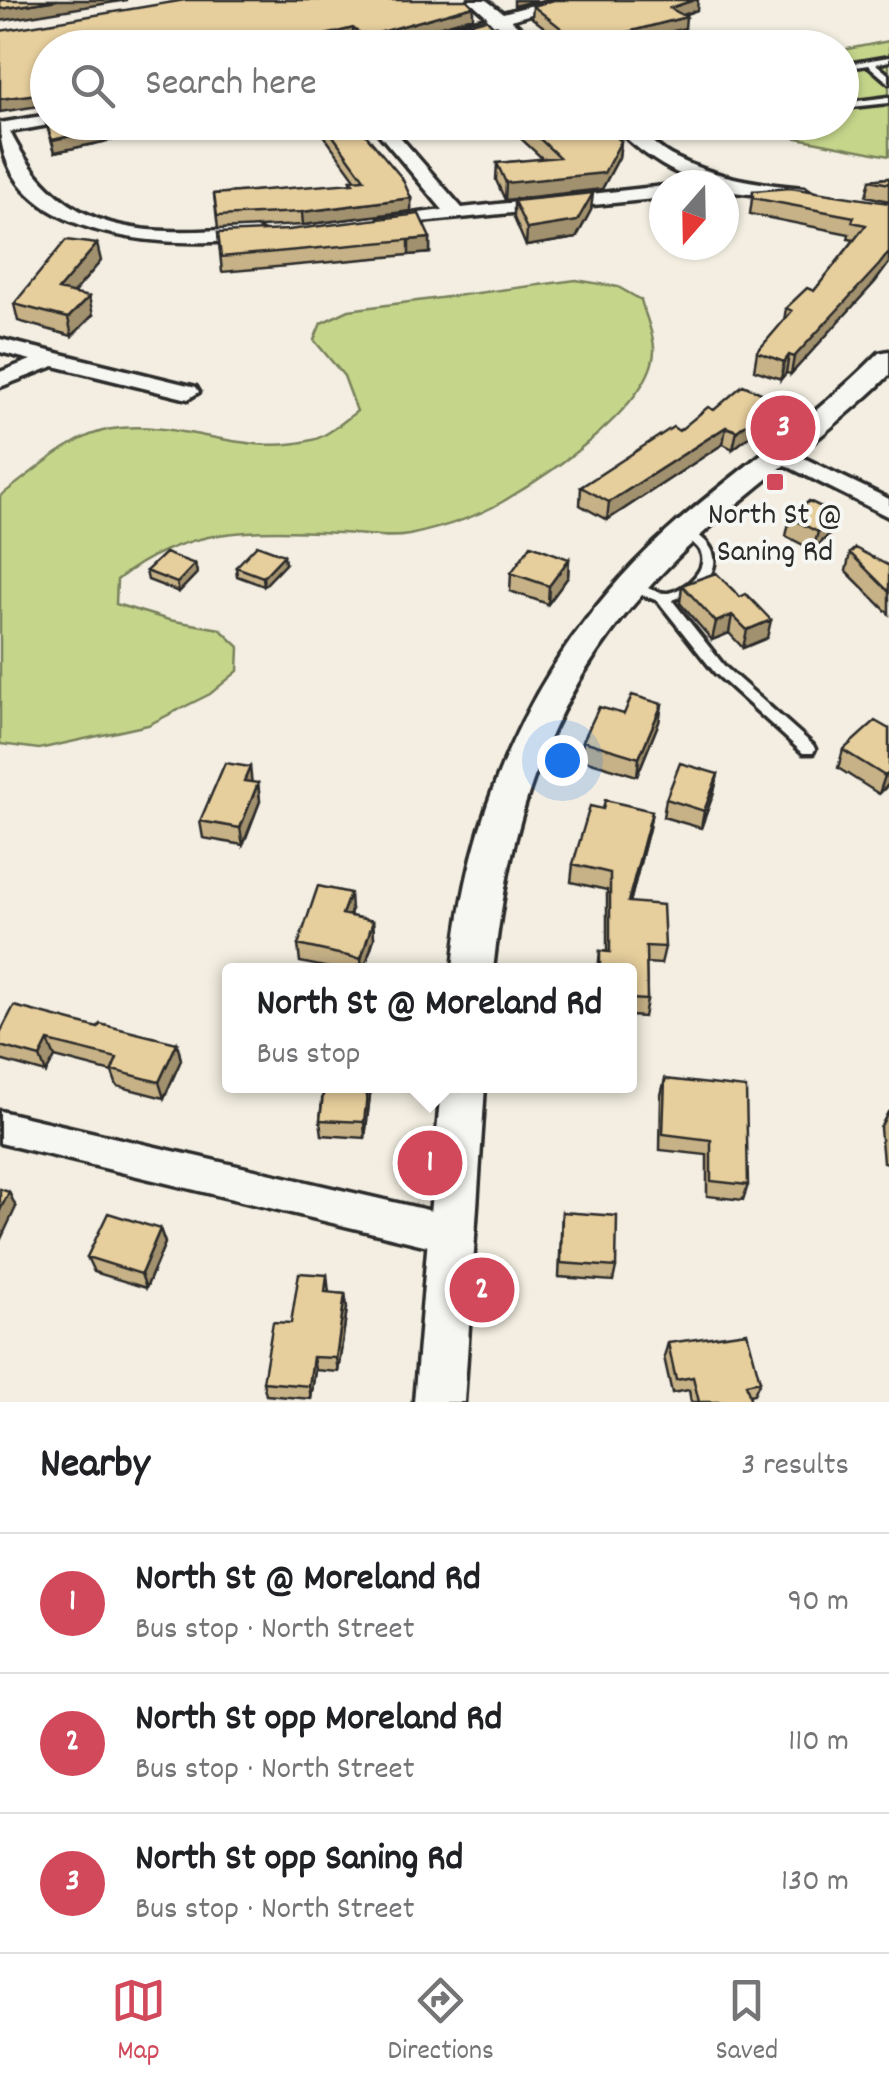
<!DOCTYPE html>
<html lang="en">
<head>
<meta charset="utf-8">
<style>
  :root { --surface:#fff; --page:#f2f2f2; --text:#202124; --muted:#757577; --line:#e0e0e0; --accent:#d1495b }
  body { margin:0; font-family:Dekko,sans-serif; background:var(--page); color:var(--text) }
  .compass { position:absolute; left:649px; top:170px; width:90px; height:90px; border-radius:50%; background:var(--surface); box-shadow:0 2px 8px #0004; rotate:200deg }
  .you { position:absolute; left:562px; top:760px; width:35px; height:35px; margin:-25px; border:8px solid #fff; border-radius:50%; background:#1a73e8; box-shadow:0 0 0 15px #1a73e833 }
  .badge { display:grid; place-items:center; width:65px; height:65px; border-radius:50%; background:var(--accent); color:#fff; font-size:32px; font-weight:700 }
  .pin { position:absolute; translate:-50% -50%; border:5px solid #fff; box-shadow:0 2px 10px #0006 }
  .popup { position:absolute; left:222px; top:963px; width:415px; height:130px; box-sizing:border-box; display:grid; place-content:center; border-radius:10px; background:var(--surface); filter:drop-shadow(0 2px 8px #0005); font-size:32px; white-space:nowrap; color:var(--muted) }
  .popup b { font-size:38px; color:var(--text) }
  .popup::after { content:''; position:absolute; left:50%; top:100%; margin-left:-20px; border:20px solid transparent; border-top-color:var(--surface) }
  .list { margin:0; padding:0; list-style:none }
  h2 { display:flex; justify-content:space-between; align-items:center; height:130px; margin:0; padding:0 40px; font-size:42px }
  h2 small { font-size:32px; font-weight:400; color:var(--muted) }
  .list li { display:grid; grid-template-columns:65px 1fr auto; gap:30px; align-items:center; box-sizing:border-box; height:140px; padding:0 40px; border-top:2px solid var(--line) }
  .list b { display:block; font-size:38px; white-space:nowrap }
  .list p { margin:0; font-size:32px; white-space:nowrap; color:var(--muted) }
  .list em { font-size:32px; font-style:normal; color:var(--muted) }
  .icon { flex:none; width:55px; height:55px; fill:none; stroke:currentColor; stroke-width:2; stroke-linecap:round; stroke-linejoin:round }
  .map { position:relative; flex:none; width:889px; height:1402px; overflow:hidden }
  .search { position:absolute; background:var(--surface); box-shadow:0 2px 8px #0004; left:30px; right:30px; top:30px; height:110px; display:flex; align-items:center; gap:25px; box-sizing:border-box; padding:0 35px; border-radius:55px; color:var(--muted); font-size:38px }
  .sheet { height:550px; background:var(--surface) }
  nav { display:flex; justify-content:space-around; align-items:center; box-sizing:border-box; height:140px; border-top:2px solid var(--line); background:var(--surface); font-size:28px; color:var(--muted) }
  nav a { display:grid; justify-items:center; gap:5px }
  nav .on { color:var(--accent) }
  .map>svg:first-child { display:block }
</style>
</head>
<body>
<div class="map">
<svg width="889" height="1402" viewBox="0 0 889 1402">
  <rect width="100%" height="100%" fill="#f3eee1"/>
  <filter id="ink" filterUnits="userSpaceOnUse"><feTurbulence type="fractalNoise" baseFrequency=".01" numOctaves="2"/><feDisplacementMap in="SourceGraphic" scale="20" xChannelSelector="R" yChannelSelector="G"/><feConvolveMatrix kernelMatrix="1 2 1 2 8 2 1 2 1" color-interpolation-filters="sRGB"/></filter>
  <g filter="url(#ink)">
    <path fill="#c5d68b" stroke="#78805b" stroke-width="2.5" d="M 889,41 L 889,156 L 777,134 L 764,123 L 842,122 L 842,50 Z
      M 576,280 L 618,287 L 641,300 C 645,315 655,336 654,351 C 652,406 545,477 502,502 C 473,519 441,528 409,535 C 388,539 362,534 341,533 C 257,529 185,525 117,580 L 116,604 L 169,620 L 220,629 L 239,647 L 238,671 L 210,694 L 148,725 L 39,749 L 0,744 L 0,496 C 33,473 71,435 112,429 C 180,419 244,458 312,440 C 327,437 345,420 357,411 L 344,376 L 314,340 L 321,323 L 349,310 Z"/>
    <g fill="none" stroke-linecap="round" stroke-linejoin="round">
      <defs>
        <path id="service" d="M 889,57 L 889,61 L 876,64 L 889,75 L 889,83 L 868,65 L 842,69 L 842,65 Z
          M 889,97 L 889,103 L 842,108 L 842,103 Z
          M 686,528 C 735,552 714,587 672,600 L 725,667 L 813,745 L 815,749 L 813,753 L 803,753 L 715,673 L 658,601 L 625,588 L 624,585 L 630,581 C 641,584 656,594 668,593 C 686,590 713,566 698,548 C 693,542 685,537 680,532 Z"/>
        <path id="minor" d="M 469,0 L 486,0 L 503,13 L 552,0 L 578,0 L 511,20 L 544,48 L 525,48 L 497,24 L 408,48 L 379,48 L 488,17 Z
          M 48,115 L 48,122 L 54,124 L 10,132 C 65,241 146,235 255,228 L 265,234 C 253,244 229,242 212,242 C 132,245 0,228 0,123 Z
          M 369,122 L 387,122 L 462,208 L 664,186 L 664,198 L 380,226 L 380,218 L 443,210 Z
          M 610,122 C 643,122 648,145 676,158 C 717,178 759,184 804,188 L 813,194 L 804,200 L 724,191 L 724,185 C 684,185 637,152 610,122 Z
          M 0,339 L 196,387 L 199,392 L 188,399 L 54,366 L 0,387 L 0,372 L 31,360 L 0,352 Z
          M 783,448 L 889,499 L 889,517 L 775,460 L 771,455 Z
          M 0,1111 L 449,1215 L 462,1220 L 467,1233 L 462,1246 L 449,1251 L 0,1143 Z"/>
        <path id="tertiary" d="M 889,351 L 889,375 L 876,388 C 820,440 757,484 701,535 C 562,662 514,786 493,970 L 453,970 C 469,793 545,637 680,520 C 746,463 818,415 879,353 Z
          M 441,1086 L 485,1086 L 464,1402 L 414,1402 Z"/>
      </defs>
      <use href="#service" stroke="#2b2b2b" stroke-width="7"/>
      <use href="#minor" stroke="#2b2b2b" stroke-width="7"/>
      <use href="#tertiary" stroke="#2b2b2b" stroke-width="7"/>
      <use href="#service" fill="#f6f6f2" fill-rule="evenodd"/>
      <use href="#minor" fill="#f6f6f2" fill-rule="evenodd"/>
      <use href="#tertiary" fill="#f6f6f2" fill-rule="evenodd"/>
    </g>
    <path fill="#c7b287" stroke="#2b2b2b" stroke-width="2.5" d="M 533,6 L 697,10 L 682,15 L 685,28 L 611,48 L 571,48 L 532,18 Z
      M 473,17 L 395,40 L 409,40 L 486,19 L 514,48 L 363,48 L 354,40 L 322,48 L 48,48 L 48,112 L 41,112 L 0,31 Z
      M 44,117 L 48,122 L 204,122 L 149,136 L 146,133 L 55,152 Z
      M 314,122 L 355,122 L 411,198 L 411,211 L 303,225 L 218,229 L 214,194 L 351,184 L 351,180 L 356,180 Z
      M 517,122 L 600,122 L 621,141 L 619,157 L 602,189 L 505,200 L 496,180 L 497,163 L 543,159 L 517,135 Z
      M 889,178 L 889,201 L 866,196 L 870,180 Z
      M 753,191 L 889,203 L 889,263 L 875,282 L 791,374 L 786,373 L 781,379 L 754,370 L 757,352 L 784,321 L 786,308 L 814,291 L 854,240 L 848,239 L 849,234 L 750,214 Z
      M 514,201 L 591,210 L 576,238 L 526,246 L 514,218 Z
      M 218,233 L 430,238 L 430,253 L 222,272 Z
      M 101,261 L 73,294 L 93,315 L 72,336 L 18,321 L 14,304 Z
      M 714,410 L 773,418 L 733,449 L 723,444 L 607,520 L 580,505 L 581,487 Z
      M 790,518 L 832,532 L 813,550 L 786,536 Z
      M 850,553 L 889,566 L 889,614 L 846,571 Z
      M 569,559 L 568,577 L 548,604 L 510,591 L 511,573 Z
      M 195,564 L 197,573 L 179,592 L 148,580 L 146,571 Z
      M 285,564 L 264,586 L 237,576 L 236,567 Z
      M 716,573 L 767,638 L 743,648 L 729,633 L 712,640 L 680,603 L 682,585 Z
      M 662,704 L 659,722 L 637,776 L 581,759 L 583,741 L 624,714 Z
      M 889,729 L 889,784 L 879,794 L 838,768 L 843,750 Z
      M 718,774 L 714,792 L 701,828 L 663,817 L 666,799 Z
      M 258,783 L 260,801 L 243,845 L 203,838 L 200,821 Z
      M 603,809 L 652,811 L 649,828 L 630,902 L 665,947 L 661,964 L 646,963 L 647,1000 L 644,1017 L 630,1016 L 630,970 L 598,970 L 600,951 L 607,952 L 607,890 L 571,882 L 573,864 Z
      M 351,911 L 350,916 L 373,921 L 374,938 L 364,970 L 339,970 L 300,962 L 298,945 Z
      M 98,1028 L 177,1043 L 181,1060 L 164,1098 L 117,1086 L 112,1072 L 55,1057 L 46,1073 L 0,1060 L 0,1033 Z
      M 665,1079 L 748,1185 L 743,1200 L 707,1196 L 707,1155 L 660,1150 L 661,1095 Z
      M 297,1086 L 371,1086 L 365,1138 L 322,1135 L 320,1120 L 323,1090 L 297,1088 Z
      M 888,1112 L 889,1113 L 889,1163 L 883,1162 L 880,1128 Z
      M 562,1212 L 616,1267 L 613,1281 L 559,1277 Z
      M 160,1229 L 165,1243 L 146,1288 L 94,1272 L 87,1257 Z
      M 327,1275 L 329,1293 L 345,1294 L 347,1308 L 338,1372 L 315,1370 L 311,1399 L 266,1395 L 263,1382 L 291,1323 Z
      M 668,1343 L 760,1381 L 754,1394 L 749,1395 L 751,1402 L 691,1402 L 689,1390 L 672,1393 L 664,1357 Z"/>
    <path fill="#a2916e" stroke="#2b2b2b" stroke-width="2.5" d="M 57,0 L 127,0 L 0,21 L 0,9 Z
      M 514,0 L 537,0 L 514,6 Z
      M 694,0 L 698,0 L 697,10 L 669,20 L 670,8 Z
      M 473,6 L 473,17 L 378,44 L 376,39 L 378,33 Z
      M 686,17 L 685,28 L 611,48 L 581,48 L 581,44 Z
      M 353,28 L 354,40 L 322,48 L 272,48 Z
      M 465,43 L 465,48 L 445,48 Z
      M 36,94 L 39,106 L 0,112 L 0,99 Z
      M 136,122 L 145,122 L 146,133 L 55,152 L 52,140 Z
      M 151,122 L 204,122 L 149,136 L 147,124 Z
      M 621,141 L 619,157 L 602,189 L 505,200 L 506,183 Z
      M 593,193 L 591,210 L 576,238 L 526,246 L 527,229 Z
      M 411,198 L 411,211 L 303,225 L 302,212 Z
      M 430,238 L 430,253 L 409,255 L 409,240 Z
      M 97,244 L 101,261 L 61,307 L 58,290 Z
      M 889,252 L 889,263 L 875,282 L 791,374 L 794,357 Z
      M 89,297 L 93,315 L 72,336 L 68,318 Z
      M 789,355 L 786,373 L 781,379 L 784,362 Z
      M 777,400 L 773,418 L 733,449 L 737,431 Z
      M 726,427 L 723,444 L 607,520 L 609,502 Z
      M 836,514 L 832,532 L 813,550 L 818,532 Z
      M 284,555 L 285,564 L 264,586 L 263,577 Z
      M 569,559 L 568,577 L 548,604 L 549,586 Z
      M 195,564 L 197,573 L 179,592 L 177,583 Z
      M 732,615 L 729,633 L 712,640 L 716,622 Z
      M 771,620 L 767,638 L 743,648 L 747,630 Z
      M 662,704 L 659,722 L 637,776 L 639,758 Z
      M 250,767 L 252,785 L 244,781 Z
      M 889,773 L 889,784 L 879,794 L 885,776 Z
      M 718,774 L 714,792 L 701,828 L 704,811 Z
      M 258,783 L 260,801 L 243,845 L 240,828 Z
      M 652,811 L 649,828 L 626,919 L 628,902 Z
      M 350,893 L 351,911 L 344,931 L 342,914 Z
      M 373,921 L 374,938 L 364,970 L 362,970 L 361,959 Z
      M 48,1041 L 55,1057 L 46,1073 L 40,1057 Z
      M 177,1043 L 181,1060 L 164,1098 L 159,1082 Z
      M 368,1086 L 371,1086 L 365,1138 L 364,1122 Z
      M 9,1192 L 16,1207 L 0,1241 L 0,1210 Z
      M 160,1229 L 165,1243 L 146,1288 L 141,1274 Z
      M 345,1294 L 347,1308 L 338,1372 L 336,1358 Z
      M 313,1357 L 315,1370 L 311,1399 L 309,1386 Z"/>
    <path fill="#e7cf9d" stroke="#2b2b2b" stroke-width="2.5" d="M 0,0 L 57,0 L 0,9 Z
      M 185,0 L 467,0 L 473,6 L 378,33 L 376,39 L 409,40 L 486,19 L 514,48 L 465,43 L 445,48 L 378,48 L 353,28 L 272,48 L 48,48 L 48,100 L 39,100 L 36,94 L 0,99 L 0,31 Z
      M 554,0 L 694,0 L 670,8 L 686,17 L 581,44 L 533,6 Z
      M 48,115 L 48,122 L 136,122 L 52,140 L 44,117 Z
      M 323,122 L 355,122 L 402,178 L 411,198 L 302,212 L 217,216 L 214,194 L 353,183 L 351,180 L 364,179 Z
      M 522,122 L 600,122 L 621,141 L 604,173 L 506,183 L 497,163 L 559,157 Z
      M 889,178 L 889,184 L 870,180 Z
      M 790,188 L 889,203 L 889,252 L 879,265 L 794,357 L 789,355 L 784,362 L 757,352 L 792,311 L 786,308 L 807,288 L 814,291 L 866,225 L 852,222 L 854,217 L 753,198 L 753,191 Z
      M 593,193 L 577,221 L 527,229 L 514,201 Z
      M 419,214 L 430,238 L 221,257 L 218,233 L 288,230 Z
      M 66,240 L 97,244 L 58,290 L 89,297 L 68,318 L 14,304 Z
      M 743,385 L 777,400 L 737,431 L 726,427 L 609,502 L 581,487 L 673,427 L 679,431 L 708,407 L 714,410 Z
      M 809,501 L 836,514 L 818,532 L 790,518 Z
      M 257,545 L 284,555 L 263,577 L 236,567 Z
      M 531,545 L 569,559 L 549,586 L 511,573 Z
      M 855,548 L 889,566 L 889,592 L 850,553 Z
      M 165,553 L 195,564 L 177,583 L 146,571 Z
      M 716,573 L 740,597 L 746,594 L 771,620 L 747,630 L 732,615 L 716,622 L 682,585 Z
      M 632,695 L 662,704 L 639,758 L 583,741 L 599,707 L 624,714 Z
      M 875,721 L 889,729 L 889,773 L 885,776 L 843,750 Z
      M 225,763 L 250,767 L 244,781 L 258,783 L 240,828 L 200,821 Z
      M 680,763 L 718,774 L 704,811 L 666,799 Z
      M 605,800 L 652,811 L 628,902 L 663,905 L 665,947 L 646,946 L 647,1000 L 630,999 L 630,970 L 600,970 L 600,951 L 610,952 L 610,873 L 573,864 L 590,806 L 603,809 Z
      M 318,886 L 350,893 L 342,914 L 373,921 L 361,959 L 298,945 Z
      M 14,1006 L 98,1028 L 100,1024 L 177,1043 L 159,1082 L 112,1070 L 117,1058 L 48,1041 L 40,1057 L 0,1046 L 0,1033 Z
      M 665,1079 L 746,1088 L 748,1185 L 711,1181 L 711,1140 L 663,1134 Z
      M 324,1086 L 368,1086 L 364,1122 L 320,1120 Z
      M 0,1189 L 9,1192 L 0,1210 Z
      M 562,1212 L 617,1216 L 616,1267 L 561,1263 Z
      M 108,1213 L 160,1229 L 141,1274 L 87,1257 Z
      M 299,1273 L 327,1275 L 325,1292 L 345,1294 L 336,1358 L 313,1357 L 309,1386 L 263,1382 L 273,1322 L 291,1323 Z
      M 747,1332 L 760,1381 L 746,1384 L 751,1402 L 699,1402 L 693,1377 L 676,1380 L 668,1343 Z"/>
  </g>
  <rect fill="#d1495b" stroke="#f6f6f2" stroke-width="4" x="765" y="472" width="20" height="20" rx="5"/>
  <g text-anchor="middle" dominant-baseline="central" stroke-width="8" stroke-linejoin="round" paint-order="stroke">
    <g font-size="32" fill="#2b2b2b" stroke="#f6f6f2">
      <text x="775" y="517">North St @<tspan x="775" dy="37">Saning Rd</tspan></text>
    </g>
  </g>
</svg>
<svg class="compass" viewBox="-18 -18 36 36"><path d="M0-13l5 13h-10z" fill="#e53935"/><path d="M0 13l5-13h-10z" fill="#757577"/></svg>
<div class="you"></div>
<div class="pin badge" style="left:430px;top:1163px">1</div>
<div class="popup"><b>North St @ Moreland Rd</b>Bus stop</div>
<div class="pin badge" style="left:482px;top:1290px">2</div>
<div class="pin badge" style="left:783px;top:428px">3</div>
<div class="search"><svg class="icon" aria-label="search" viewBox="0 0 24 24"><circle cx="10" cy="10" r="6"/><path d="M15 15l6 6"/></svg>Search here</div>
</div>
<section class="sheet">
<h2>Nearby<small>3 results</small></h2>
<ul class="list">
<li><span class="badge">1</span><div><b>North St @ Moreland Rd</b><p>Bus stop · North Street</p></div><em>90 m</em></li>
<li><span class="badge">2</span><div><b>North St opp Moreland Rd</b><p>Bus stop · North Street</p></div><em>110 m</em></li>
<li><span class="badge">3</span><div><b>North St opp Saning Rd</b><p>Bus stop · North Street</p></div><em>130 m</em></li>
</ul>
</section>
<nav>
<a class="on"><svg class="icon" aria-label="map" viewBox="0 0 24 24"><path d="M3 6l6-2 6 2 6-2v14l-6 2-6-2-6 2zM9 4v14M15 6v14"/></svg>Map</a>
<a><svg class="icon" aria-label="directions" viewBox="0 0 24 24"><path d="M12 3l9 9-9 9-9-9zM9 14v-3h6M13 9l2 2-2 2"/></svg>Directions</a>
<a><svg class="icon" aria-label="saved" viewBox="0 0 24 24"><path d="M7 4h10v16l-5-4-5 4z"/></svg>Saved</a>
</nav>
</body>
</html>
